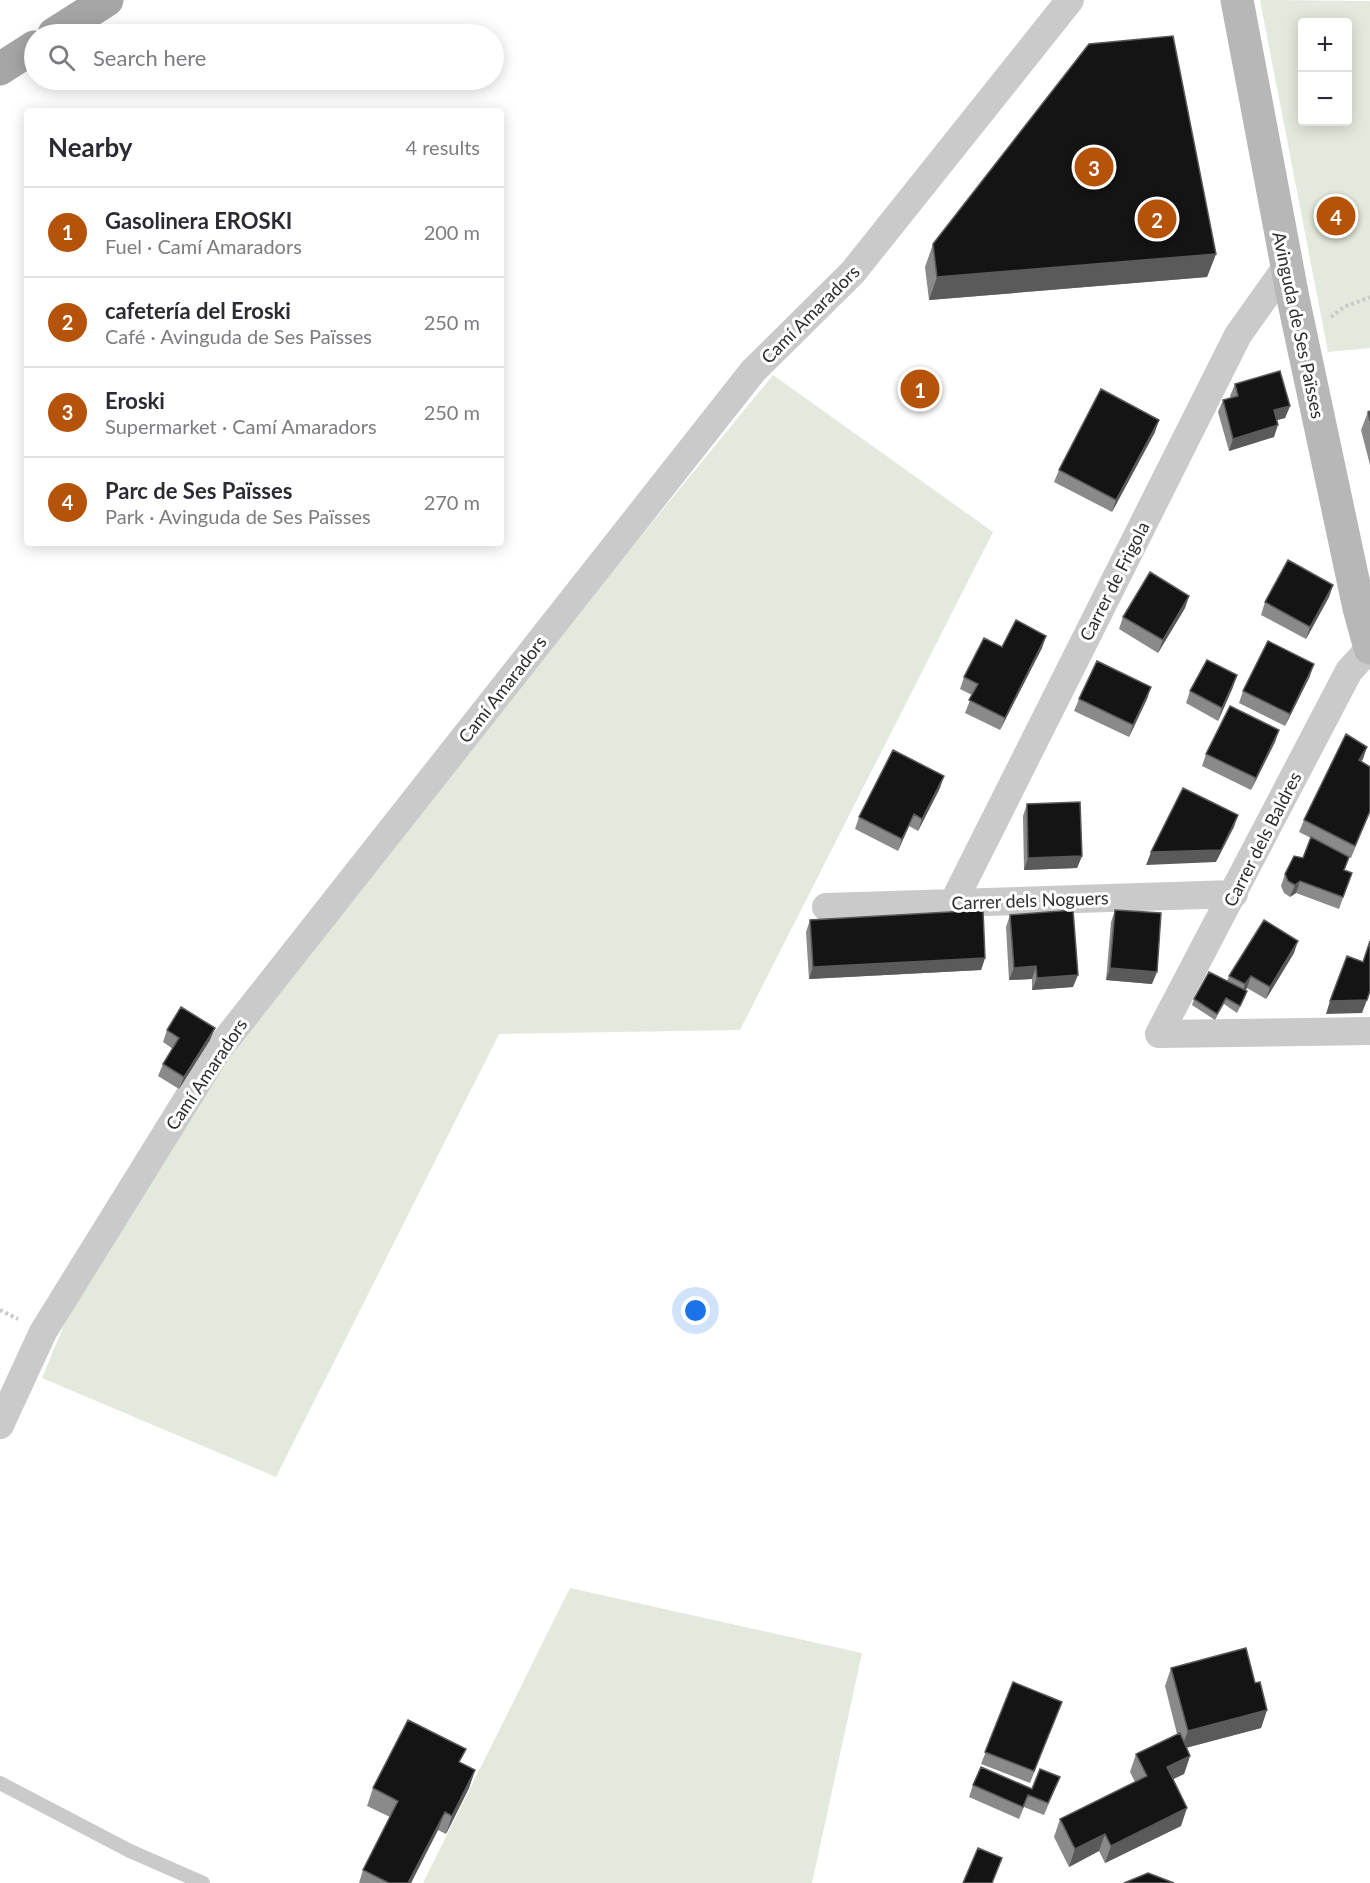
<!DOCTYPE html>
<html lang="en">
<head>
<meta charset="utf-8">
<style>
  :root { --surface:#fff; --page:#f7f7f7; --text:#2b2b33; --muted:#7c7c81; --line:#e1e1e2; --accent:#b45309 }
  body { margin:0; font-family:Lato,sans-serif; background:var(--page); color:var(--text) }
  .controls { position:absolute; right:18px; top:18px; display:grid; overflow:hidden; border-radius:6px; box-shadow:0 3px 15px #0003 }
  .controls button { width:54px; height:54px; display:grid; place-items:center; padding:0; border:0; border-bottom:2px solid var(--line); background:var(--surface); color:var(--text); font:30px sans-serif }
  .you { position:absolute; left:696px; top:1311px; width:21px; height:21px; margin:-15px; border:4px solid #fff; border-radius:50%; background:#1a73e8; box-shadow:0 0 0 9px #1a73e833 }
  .badge { display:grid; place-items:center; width:39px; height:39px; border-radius:50%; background:var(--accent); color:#fff; font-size:20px; font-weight:700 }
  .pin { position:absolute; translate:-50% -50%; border:3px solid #fff; box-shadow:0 2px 6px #0006 }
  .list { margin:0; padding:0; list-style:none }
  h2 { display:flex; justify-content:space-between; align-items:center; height:78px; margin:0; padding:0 24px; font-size:26px }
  h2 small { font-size:20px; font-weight:400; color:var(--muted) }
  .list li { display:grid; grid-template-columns:39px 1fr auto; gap:18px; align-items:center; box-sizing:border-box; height:90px; padding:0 24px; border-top:2px solid var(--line) }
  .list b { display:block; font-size:22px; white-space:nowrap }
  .list p { margin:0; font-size:20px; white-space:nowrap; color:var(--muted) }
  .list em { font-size:20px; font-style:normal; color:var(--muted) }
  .icon { flex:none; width:33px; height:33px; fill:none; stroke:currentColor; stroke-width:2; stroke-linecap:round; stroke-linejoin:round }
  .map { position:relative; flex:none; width:1370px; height:1883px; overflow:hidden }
  .search { position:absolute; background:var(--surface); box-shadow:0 3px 15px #0003; left:24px; top:24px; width:480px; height:66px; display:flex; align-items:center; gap:15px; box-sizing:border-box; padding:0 21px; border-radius:33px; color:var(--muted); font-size:22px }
  .panel { position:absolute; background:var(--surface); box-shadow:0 3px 15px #0003; left:24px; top:108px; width:480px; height:438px; border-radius:6px }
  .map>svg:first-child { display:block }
</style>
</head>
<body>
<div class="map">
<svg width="1370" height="1883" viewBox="0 0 1370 1883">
  <rect width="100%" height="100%" fill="#fff"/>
  <path fill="#e3e9dc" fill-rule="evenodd" d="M 1260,0 L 1370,1 L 1370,348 L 1328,352 ZM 1348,22 L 1348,122 L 1302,122 L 1302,22 Z
    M 773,375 L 993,532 L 740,1030 L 499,1034 L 276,1477 L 42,1378 L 79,1289 L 240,1040 L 513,692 Z
    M 570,1588 L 862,1653 L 812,1883 L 423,1883 Z"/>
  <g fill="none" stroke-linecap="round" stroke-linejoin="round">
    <path stroke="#cacaca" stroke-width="4" stroke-dasharray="3 3" stroke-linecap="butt" d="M 1331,317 L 1344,307 L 1370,297
      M 0,1310 L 18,1319"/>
    <path stroke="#cacaca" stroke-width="14" d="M 0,1783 L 130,1851 L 203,1883"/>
    <path stroke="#cacaca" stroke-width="28" d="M 1370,648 L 1349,671 L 1159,1034 L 1370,1031
      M 953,903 L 1238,335 L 1287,266
      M 826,907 L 1234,894
      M 0,1425 L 43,1332 L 217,1051 L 753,371 L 853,272 L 1070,0"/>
    <path stroke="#b7b7b7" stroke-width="33" d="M 1237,0 L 1293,298 L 1359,608 L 1370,648"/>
    <path stroke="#a5a5a5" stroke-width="33" d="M 54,34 L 107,0
      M 0,69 L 34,47"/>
  </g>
  <path fill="#8a8a8a" d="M 933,244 L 1216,254 L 1207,277 L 929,300 L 925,267 Z
    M 1235,384 L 1290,406 L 1285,418 L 1277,420 L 1274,437 L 1229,451 L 1218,412 L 1223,400 L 1231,398 L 1230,396 Z
    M 1370,411 L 1370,465 L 1361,430 L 1368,412 Z
    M 1155,432 L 1112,512 L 1054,482 L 1059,470 Z
    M 1333,585 L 1329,597 L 1306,639 L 1261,615 L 1265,602 Z
    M 1189,596 L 1185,608 L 1158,653 L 1119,629 L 1123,617 Z
    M 1046,636 L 1042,648 L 1000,730 L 965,713 L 972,695 L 960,689 L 964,677 L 1002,647 Z
    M 1310,676 L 1285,726 L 1239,703 L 1243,691 Z
    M 1151,687 L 1147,699 L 1129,737 L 1074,711 L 1079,699 Z
    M 1233,687 L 1218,721 L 1186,703 L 1190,691 Z
    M 1279,730 L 1275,742 L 1251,790 L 1202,766 L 1206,754 Z
    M 1367,747 L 1361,762 L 1370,812 L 1351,858 L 1333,849 L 1345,870 L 1352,873 L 1339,909 L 1296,893 L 1290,897 L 1284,893 L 1281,886 L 1285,874 L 1303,858 L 1311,838 L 1299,832 L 1304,820 Z
    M 940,788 L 918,831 L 909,826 L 898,851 L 855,829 L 859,817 Z
    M 1027,804 L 1082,856 L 1077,868 L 1024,870 L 1023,816 Z
    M 1115,910 L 1152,984 L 1106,980 L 1111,922 Z
    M 1010,915 L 1073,987 L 1032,990 L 1032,979 L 1009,980 L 1006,927 Z
    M 810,920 L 985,958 L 981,970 L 809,979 L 806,932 Z
    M 1294,953 L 1266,999 L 1247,988 L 1246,990 L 1247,991 L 1245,997 L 1237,1013 L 1224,1004 L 1215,1020 L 1192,1005 L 1194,999 L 1227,981 L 1229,976 Z
    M 167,1030 L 210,1040 L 179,1089 L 158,1076 L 163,1064 L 173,1049 L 163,1042 Z
    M 1171,1668 L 1255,1683 L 1267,1710 L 1261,1728 L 1186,1748 L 1190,1756 L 1184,1774 L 1173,1779 L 1181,1826 L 1105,1863 L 1099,1851 L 1069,1867 L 1054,1837 L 1060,1819 L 1135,1782 L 1130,1772 L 1136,1754 L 1177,1734 L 1165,1686 Z
    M 1013,1682 L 1057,1714 L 1030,1783 L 981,1764 Z
    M 461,1763 L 475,1770 L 469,1788 L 446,1834 L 438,1830 L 411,1883 L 359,1883 L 363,1870 L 390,1817 L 367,1806 L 373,1788 Z
    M 973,1785 L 1032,1789 L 1055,1789 L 1044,1815 L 1024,1807 L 1019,1819 L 969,1797 Z"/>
  <path fill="#5a5a5a" d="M 1216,254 L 1207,277 L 929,300 L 937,277 Z
    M 1290,406 L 1285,418 L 1270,422 L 1274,410 Z
    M 1159,420 L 1155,432 L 1112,512 L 1116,500 Z
    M 1278,425 L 1274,437 L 1229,451 L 1233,439 Z
    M 1333,585 L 1329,597 L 1306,639 L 1310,627 Z
    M 1189,596 L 1185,608 L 1158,653 L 1163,640 Z
    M 1046,636 L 1042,648 L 1000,730 L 1005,718 Z
    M 1314,664 L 1310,676 L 1285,726 L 1290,714 Z
    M 1237,675 L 1233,687 L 1218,721 L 1222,708 Z
    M 1151,687 L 1147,699 L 1129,737 L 1133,725 Z
    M 1279,730 L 1275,742 L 1251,790 L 1256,778 Z
    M 1367,747 L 1363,759 L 1354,772 L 1359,760 Z
    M 944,776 L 940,788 L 918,831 L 922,819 Z
    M 914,814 L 909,826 L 898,851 L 902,839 Z
    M 1238,815 L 1234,827 L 1216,862 L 1146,865 L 1151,852 Z
    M 1082,856 L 1077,868 L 1024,870 L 1028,858 Z
    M 1300,881 L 1296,893 L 1290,897 L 1295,885 Z
    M 1298,941 L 1294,953 L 1266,999 L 1270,987 Z
    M 985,958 L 981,970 L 809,979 L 813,967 Z
    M 1036,966 L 1032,979 L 1009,980 L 1014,968 Z
    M 1110,968 L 1157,972 L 1152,984 L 1106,980 Z
    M 1078,975 L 1073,987 L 1032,990 L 1037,978 Z
    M 1251,976 L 1247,988 L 1241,997 L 1245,984 Z
    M 1367,1000 L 1362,1013 L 1326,1014 L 1330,1001 Z
    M 215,1028 L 210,1040 L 179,1089 L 184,1077 Z
    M 1267,1710 L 1261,1728 L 1181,1749 L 1188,1731 Z
    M 1190,1756 L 1184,1774 L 1161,1785 L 1167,1767 Z
    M 475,1770 L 469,1788 L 446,1834 L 452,1816 Z
    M 1187,1808 L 1181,1826 L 1105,1863 L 1111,1846 Z
    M 445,1812 L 438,1830 L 411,1883 L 408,1883 Z
    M 1105,1834 L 1099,1851 L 1069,1867 L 1075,1849 Z"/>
  <path fill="#141414" stroke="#5a5a5a" stroke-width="1.5" d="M 1173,36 L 1216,254 L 937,277 L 933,244 L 1089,44 Z
    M 1280,371 L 1290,406 L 1274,410 L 1278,425 L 1233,439 L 1223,400 L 1238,396 L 1235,384 Z
    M 1101,389 L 1159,420 L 1116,500 L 1059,470 Z
    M 1370,411 L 1370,421 L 1368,412 Z
    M 1288,560 L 1333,585 L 1310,627 L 1265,602 Z
    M 1150,572 L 1189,596 L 1163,640 L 1123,617 Z
    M 1016,620 L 1046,636 L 1005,718 L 969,700 L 978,684 L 964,677 L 984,638 L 1002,647 Z
    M 1268,641 L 1314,664 L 1290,714 L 1243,691 Z
    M 1207,660 L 1237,675 L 1222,708 L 1190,691 Z
    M 1097,661 L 1151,687 L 1133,725 L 1079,699 Z
    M 1230,706 L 1279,730 L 1256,778 L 1206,754 Z
    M 1346,734 L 1367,747 L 1359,760 L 1370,767 L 1370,811 L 1355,846 L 1304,820 Z
    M 893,750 L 944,776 L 922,819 L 914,814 L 902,839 L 859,817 Z
    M 1183,788 L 1238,815 L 1221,850 L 1151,852 Z
    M 1080,802 L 1082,856 L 1028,858 L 1027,804 Z
    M 1311,837 L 1349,857 L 1344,870 L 1352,873 L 1343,897 L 1300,881 L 1295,885 L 1288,881 L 1285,874 L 1294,856 L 1303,858 Z
    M 983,910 L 985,958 L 813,967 L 810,920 Z
    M 1073,910 L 1078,975 L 1037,978 L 1036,966 L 1014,968 L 1010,915 Z
    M 1115,910 L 1161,913 L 1157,972 L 1110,968 Z
    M 1264,920 L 1298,941 L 1270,987 L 1251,976 L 1245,984 L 1229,976 Z
    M 1370,941 L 1370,991 L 1367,1000 L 1330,1001 L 1347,956 L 1363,962 Z
    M 1209,972 L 1247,991 L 1240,1006 L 1226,998 L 1217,1014 L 1194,999 Z
    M 181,1007 L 215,1028 L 184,1077 L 163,1064 L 179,1038 L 167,1030 Z
    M 1246,1648 L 1255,1683 L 1260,1682 L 1267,1710 L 1188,1731 L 1171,1668 Z
    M 1013,1682 L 1062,1702 L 1034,1771 L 985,1752 Z
    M 408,1720 L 466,1749 L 459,1762 L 475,1770 L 452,1816 L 445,1812 L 408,1883 L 389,1883 L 363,1870 L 398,1801 L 373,1788 Z
    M 1180,1733 L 1190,1756 L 1167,1767 L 1187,1808 L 1111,1846 L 1105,1834 L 1075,1849 L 1060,1819 L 1147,1776 L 1136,1754 Z
    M 981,1767 L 1032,1789 L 1040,1769 L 1060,1777 L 1048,1803 L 1028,1795 L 1023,1807 L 973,1785 Z
    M 978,1848 L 1002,1858 L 992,1883 L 963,1883 Z
    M 1148,1873 L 1174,1883 L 1124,1883 Z"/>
  <g text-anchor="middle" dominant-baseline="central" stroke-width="6" stroke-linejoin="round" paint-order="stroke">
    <g font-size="18" fill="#2d2d2d" stroke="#fff">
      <text transform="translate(810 314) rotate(-45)">Camí Amaradors</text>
      <text transform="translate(1299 325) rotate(78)">Avinguda de Ses Païsses</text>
      <text transform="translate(1114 581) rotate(-63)">Carrer de Frigola</text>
      <text transform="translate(502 689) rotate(-52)">Camí Amaradors</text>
      <text transform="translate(1262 839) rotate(-63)">Carrer dels Baldres</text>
      <text transform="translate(1030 900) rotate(-2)">Carrer dels Noguers</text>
      <text transform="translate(206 1074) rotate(-56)">Camí Amaradors</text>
    </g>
  </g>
</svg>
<div class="controls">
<button>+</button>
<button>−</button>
</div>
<div class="you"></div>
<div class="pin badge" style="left:920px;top:389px">1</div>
<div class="pin badge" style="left:1157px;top:219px">2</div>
<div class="pin badge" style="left:1094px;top:167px">3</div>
<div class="pin badge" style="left:1336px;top:216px">4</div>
<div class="search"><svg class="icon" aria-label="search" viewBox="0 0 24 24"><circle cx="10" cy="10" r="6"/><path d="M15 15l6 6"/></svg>Search here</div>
<section class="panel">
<h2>Nearby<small>4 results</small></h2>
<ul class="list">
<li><span class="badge">1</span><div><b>Gasolinera EROSKI</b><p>Fuel · Camí Amaradors</p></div><em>200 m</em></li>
<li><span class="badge">2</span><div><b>cafetería del Eroski</b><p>Café · Avinguda de Ses Païsses</p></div><em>250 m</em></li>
<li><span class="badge">3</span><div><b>Eroski</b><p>Supermarket · Camí Amaradors</p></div><em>250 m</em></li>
<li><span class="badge">4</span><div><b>Parc de Ses Païsses</b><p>Park · Avinguda de Ses Païsses</p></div><em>270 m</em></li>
</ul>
</section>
</div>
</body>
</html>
